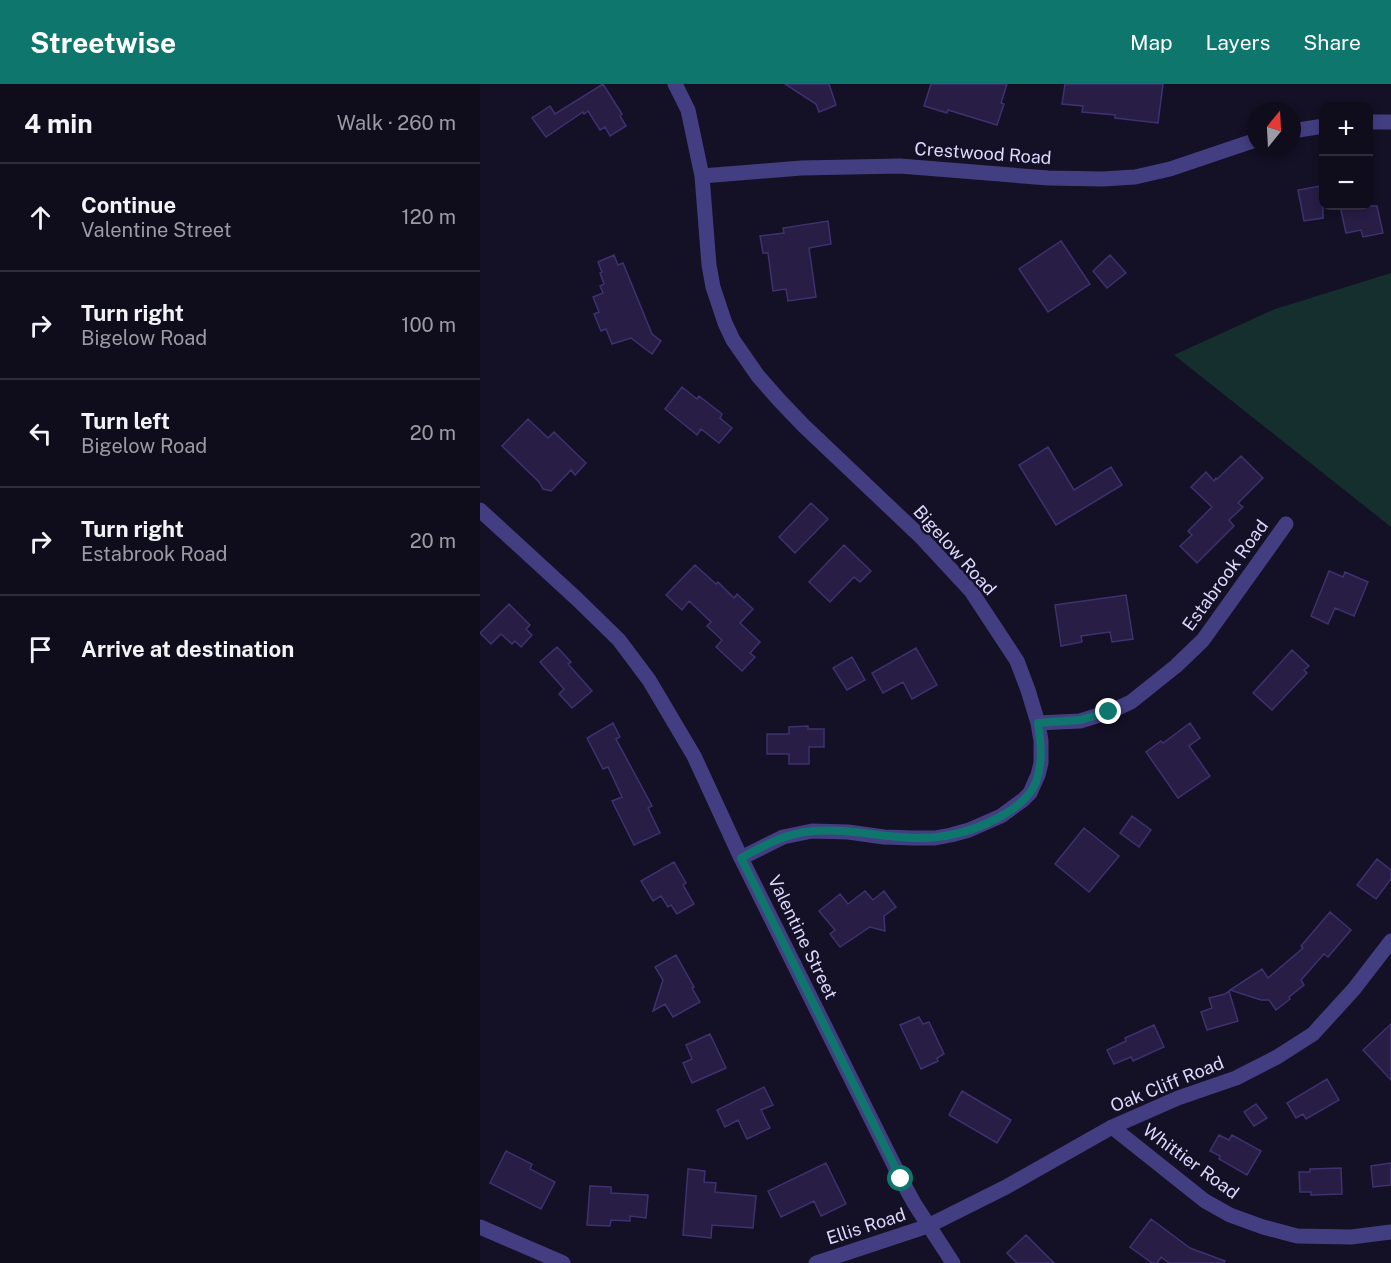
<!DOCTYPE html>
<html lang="en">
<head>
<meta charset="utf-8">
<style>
  :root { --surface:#0f0c1c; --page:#181525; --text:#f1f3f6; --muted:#9b9ba3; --line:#2f2c3b; --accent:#0f766e }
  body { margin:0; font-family:"Public Sans",sans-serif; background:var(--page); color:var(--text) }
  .controls { position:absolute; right:18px; top:18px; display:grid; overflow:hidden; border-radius:12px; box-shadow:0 3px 9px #0003 }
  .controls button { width:54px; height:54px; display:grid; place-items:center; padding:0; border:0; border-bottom:2px solid var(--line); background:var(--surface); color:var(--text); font:30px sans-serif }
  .compass { position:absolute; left:767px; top:18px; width:54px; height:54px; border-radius:50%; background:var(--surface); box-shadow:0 3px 9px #0003; rotate:18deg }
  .stop { position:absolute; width:18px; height:18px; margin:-14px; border:4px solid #0f766e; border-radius:50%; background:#fff }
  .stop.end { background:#0f766e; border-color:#fff; box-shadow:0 2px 6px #0008 }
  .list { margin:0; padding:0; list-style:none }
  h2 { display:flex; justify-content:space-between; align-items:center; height:78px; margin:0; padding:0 24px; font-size:26px }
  h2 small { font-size:20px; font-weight:400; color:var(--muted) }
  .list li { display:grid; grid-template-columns:39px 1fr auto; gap:18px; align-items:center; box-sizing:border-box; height:108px; padding:0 24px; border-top:2px solid var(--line) }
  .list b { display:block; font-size:22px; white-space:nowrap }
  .list p { margin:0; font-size:20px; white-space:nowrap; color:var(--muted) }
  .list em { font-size:20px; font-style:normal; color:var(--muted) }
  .icon { flex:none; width:33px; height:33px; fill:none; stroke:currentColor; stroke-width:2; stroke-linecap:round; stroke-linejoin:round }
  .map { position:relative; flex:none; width:911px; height:1179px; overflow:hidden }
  header { display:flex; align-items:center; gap:36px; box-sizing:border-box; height:84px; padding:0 30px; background:var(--accent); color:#fff }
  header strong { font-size:28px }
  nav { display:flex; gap:33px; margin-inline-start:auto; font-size:21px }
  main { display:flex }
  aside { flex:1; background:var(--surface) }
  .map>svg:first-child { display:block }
</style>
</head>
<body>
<header>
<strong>Streetwise</strong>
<nav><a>Map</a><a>Layers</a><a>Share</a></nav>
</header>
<main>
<aside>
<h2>4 min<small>Walk · 260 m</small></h2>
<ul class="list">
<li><svg class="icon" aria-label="ahead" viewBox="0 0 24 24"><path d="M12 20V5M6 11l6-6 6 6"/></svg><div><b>Continue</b><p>Valentine Street</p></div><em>120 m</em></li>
<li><svg class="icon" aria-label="right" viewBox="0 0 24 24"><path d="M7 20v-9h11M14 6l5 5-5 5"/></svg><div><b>Turn right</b><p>Bigelow Road</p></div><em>100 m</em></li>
<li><svg class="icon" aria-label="left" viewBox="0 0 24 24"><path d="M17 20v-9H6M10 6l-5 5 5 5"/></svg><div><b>Turn left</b><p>Bigelow Road</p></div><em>20 m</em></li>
<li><svg class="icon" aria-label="right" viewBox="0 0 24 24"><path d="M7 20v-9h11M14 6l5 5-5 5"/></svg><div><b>Turn right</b><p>Estabrook Road</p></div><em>20 m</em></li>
<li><svg class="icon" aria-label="arrive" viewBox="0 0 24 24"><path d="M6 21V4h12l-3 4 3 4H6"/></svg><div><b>Arrive at destination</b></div></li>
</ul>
</aside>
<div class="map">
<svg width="911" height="1179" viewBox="0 0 911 1179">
  <rect width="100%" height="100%" fill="#141025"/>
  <path fill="#142f2e" d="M 911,189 L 911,443 L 694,271 L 795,225 Z"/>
  <path fill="#271d45" stroke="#3f3170" stroke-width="1.5" d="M 123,0 L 142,30 L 140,32 L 146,42 L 130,52 L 125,43 L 120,46 L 108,27 L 104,30 L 103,28 L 66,53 L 52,34 L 70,22 L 75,30 Z
    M 305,0 L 349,0 L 356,21 L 339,28 L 336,20 Z
    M 451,0 L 527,0 L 521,19 L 524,20 L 517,41 L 468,26 L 467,29 L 444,22 Z
    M 585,0 L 683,0 L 678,39 L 635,34 L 635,31 L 602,28 L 603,22 L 582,20 Z
    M 840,102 L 841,105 L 843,105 L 843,134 L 824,137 L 818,106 Z
    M 860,122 L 897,122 L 903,149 L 883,153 L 881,146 L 866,149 Z
    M 348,137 L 351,160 L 329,164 L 336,213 L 308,217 L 306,205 L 293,207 L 288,169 L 283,169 L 280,152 L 304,149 L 303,144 Z
    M 581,157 L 610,200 L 568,228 L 539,185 Z
    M 134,171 L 138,181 L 143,179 L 172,250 L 181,257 L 172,270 L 151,254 L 132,260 L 126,245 L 121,247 L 114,230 L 119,228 L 113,213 L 123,209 L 120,202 L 124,200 L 120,189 L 122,188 L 118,178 Z
    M 630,171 L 646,189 L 627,204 L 613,187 Z
    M 202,303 L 217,315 L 219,312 L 242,330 L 240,334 L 252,344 L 239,359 L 221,345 L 217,351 L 185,325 Z
    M 48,335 L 68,354 L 74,348 L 106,379 L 95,391 L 91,386 L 71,407 L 63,405 L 59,398 L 22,362 Z
    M 568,363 L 594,406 L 631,383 L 642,401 L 576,441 L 539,381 Z
    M 761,372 L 783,394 L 758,419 L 763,423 L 749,436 L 754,442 L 717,479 L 700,462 L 712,451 L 708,447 L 732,423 L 711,403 L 726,388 L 734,397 L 736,394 L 737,395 Z
    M 331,419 L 348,435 L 315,469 L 299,453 Z
    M 364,461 L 391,487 L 380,498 L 374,493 L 350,518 L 329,498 Z
    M 215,481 L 236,500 L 238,498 L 254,514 L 257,510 L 273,525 L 260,539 L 280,558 L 270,569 L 275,573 L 262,587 L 236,563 L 242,556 L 227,542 L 231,538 L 209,517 L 202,526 L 186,511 Z
    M 849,487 L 863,493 L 865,488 L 888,498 L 874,532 L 855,524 L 848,540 L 831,532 Z
    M 646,511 L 653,555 L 632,558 L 630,548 L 601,552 L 602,558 L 581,562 L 575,521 Z
    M 29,520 L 50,541 L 46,545 L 52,551 L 41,563 L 35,557 L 32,560 L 21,550 L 11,560 L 0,549 Z
    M 77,563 L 91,578 L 88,580 L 112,607 L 92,624 L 79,610 L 84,605 L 60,578 Z
    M 436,564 L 457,601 L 432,615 L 423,598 L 403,609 L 392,589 Z
    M 812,566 L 829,582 L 824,586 L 827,589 L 792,626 L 773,609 Z
    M 372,573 L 385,596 L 367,606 L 353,584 Z
    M 133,639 L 140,653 L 136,655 L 172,722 L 168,724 L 180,749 L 154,761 L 132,717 L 142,713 L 128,683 L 123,685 L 107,654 Z
    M 710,639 L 720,654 L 709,662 L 730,692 L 698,714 L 666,668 L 681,657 L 683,659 Z
    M 328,642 L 328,645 L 344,645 L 344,663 L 329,663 L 329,680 L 309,680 L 309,670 L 287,670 L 287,650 L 309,650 L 309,643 Z
    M 652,732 L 671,746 L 659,763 L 640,749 Z
    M 604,744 L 639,772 L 609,808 L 575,780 Z
    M 897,775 L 911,786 L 911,795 L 896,815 L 877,801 Z
    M 194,778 L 206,799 L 203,801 L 214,820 L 197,830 L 191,821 L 188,823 L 181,812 L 173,817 L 161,797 Z
    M 385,807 L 393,816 L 404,807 L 416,823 L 404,832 L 405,847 L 390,843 L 360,863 L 350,850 L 355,846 L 339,827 L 360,810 L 368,820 Z
    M 850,828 L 871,846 L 848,873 L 844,870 L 821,896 L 824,901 L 809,913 L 810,915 L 796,926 L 789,916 L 781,916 L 750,906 L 782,885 L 788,894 L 823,864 L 821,862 Z
    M 196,871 L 214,903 L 212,904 L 220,918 L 193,933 L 185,920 L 173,927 L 183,896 L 175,883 Z
    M 749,907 L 758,937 L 727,946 L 721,928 L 732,924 L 729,914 L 745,910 Z
    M 439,933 L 443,940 L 449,938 L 464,970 L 457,974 L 458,977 L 441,985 L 420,941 Z
    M 911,940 L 911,996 L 883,966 Z
    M 674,941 L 684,963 L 653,977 L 651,973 L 634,980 L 627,966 L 646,957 L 645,954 Z
    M 230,950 L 246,984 L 212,999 L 203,979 L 212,975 L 206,961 Z
    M 847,995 L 859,1016 L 826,1035 L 823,1030 L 816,1034 L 807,1019 Z
    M 284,1003 L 293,1021 L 281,1026 L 290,1044 L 267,1055 L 258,1036 L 245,1043 L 237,1026 Z
    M 482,1007 L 531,1036 L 517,1059 L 469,1031 Z
    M 776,1020 L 787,1034 L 774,1042 L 764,1028 Z
    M 739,1051 L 749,1056 L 752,1051 L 781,1067 L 767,1091 L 739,1075 L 740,1072 L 730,1067 Z
    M 26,1067 L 52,1080 L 50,1085 L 75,1098 L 61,1125 L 10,1099 Z
    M 346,1079 L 366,1120 L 341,1132 L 334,1117 L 301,1133 L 288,1107 Z
    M 911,1079 L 911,1101 L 893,1103 L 891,1082 Z
    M 861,1084 L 862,1110 L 831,1111 L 831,1108 L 820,1108 L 819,1088 L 830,1088 L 830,1085 Z
    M 208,1085 L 225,1087 L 224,1098 L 236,1099 L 235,1108 L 276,1112 L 273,1144 L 232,1141 L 231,1154 L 203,1151 Z
    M 110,1102 L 131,1103 L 131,1109 L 168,1111 L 166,1134 L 150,1132 L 150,1137 L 131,1136 L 130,1142 L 107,1141 Z
    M 671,1135 L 710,1164 L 745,1177 L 744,1179 L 689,1179 L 681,1173 L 677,1179 L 672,1179 L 650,1163 Z
    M 546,1151 L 574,1179 L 537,1179 L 527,1169 Z"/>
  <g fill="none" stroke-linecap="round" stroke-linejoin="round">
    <path stroke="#433e81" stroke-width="15" d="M 195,0 L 208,26 L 222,92 L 229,181 L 233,203 L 245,239 L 253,256 L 278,292 L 300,317 L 324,342 L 440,452 L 491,507 L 537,577 L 548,606 L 558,639 L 561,657 L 561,679 L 558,691 L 550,709 L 543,716 L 521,732 L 489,746 L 471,751 L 455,754 L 433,754 L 404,753 L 368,748 L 332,747 L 303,753 L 261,774
      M 888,38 L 911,38
      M 812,47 L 844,42
      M 222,92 L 321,84 L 420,82 L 568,94 L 623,95 L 655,93 L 690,85 L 776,56
      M 558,639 L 600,637 L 629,628 L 651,618 L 696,582 L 723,556 L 806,440
      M 632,1043 L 725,1117 L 750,1131 L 783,1143 L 817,1152 L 871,1153 L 911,1148
      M 0,1143 L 83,1179
      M 336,1179 L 448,1142 L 526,1103 L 632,1043 L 698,1014 L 756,994 L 797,973 L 833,950 L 874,905 L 911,857"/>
    <path stroke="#433e81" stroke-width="15" d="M 0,426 L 97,515 L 139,556 L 169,596 L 214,672 L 261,774 L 421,1095 L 434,1119 L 473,1179"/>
  </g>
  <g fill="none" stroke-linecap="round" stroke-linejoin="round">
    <path stroke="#0f766e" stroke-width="8" d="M 421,1095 L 261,774 C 285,761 306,749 333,747 C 367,744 400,753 433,754 C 446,754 458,754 470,751 C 498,746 545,726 556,698 C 563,679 561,659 558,639 L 600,636 L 629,628"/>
  </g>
  <g text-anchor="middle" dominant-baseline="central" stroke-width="5" stroke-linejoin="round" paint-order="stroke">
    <g font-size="18" fill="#dcd7fd" stroke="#141025">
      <text transform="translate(503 69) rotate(4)">Crestwood Road</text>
      <text transform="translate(475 466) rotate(48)">Bigelow Road</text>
      <text transform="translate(745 491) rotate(-54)">Estabrook Road</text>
      <text transform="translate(323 853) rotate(64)">Valentine Street</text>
      <text transform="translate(687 1000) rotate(-22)">Oak Cliff Road</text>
      <text transform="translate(711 1077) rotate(36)">Whittier Road</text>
      <text transform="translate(386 1142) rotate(-18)">Ellis Road</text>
    </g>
  </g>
</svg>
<div class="controls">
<button>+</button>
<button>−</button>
</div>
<svg class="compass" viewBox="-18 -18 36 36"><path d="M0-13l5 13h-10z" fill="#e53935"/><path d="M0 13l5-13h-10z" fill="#9b9ba3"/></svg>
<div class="stop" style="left:421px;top:1095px"></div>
<div class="stop end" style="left:629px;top:628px"></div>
</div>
</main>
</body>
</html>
